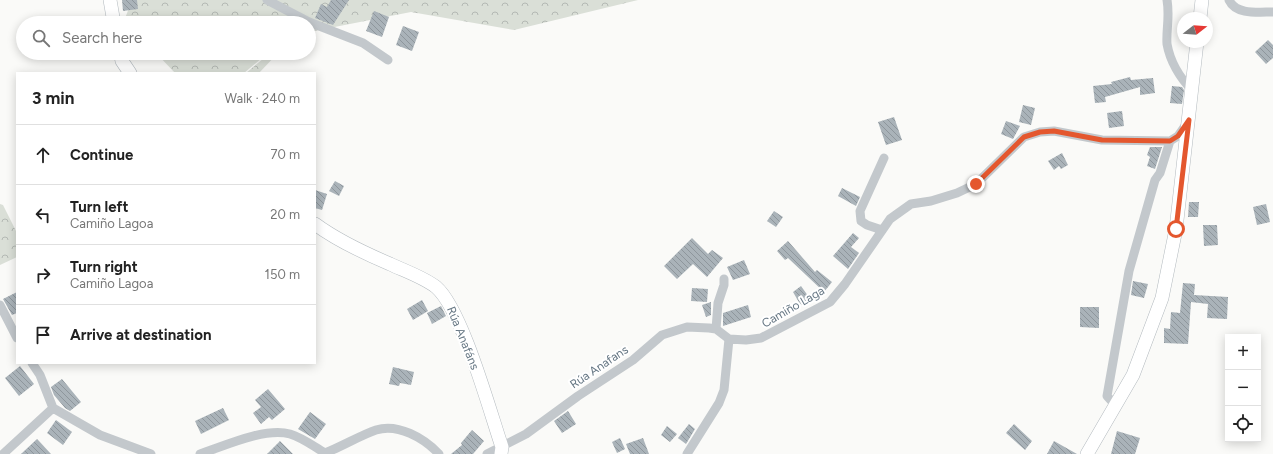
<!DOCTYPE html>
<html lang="en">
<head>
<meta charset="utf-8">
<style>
  :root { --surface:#fff; --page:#f2f2f2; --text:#222; --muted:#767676; --line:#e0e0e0 }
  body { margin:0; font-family:Figtree,sans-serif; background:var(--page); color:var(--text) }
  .controls { position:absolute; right:12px; bottom:12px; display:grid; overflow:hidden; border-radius:0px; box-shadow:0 2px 10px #0003 }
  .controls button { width:36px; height:36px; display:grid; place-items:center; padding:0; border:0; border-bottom:1px solid var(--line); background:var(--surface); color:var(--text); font:20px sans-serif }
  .compass { position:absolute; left:1177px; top:12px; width:36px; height:36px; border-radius:50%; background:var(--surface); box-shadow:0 2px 10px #0003; rotate:73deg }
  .stop { position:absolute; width:12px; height:12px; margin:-9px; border:3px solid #e4572e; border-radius:50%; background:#fff }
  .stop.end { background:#e4572e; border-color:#fff; box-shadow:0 1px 4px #0008 }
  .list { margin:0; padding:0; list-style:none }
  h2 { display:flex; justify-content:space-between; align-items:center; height:52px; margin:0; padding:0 16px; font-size:17px }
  h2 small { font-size:13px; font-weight:400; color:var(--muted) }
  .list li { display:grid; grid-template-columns:26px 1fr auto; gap:12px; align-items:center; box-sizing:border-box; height:60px; padding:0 16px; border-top:1px solid var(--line) }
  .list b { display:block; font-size:15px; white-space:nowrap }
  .list p { margin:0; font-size:13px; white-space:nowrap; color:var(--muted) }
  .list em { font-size:13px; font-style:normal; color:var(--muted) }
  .icon { flex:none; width:22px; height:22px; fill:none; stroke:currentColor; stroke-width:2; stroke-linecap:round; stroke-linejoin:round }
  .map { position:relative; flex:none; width:1273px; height:454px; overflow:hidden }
  .search { position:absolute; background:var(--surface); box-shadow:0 2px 10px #0003; left:16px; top:16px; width:300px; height:44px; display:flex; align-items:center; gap:10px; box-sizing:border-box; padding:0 14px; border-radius:22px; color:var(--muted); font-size:15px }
  .panel { position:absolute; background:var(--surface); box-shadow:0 2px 10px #0003; left:16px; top:72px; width:300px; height:292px; border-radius:0px }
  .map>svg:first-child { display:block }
</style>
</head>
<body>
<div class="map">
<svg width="1273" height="454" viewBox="0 0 1273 454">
  <defs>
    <pattern id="forest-crowns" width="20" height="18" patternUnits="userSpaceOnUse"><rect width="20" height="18" fill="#dadfd7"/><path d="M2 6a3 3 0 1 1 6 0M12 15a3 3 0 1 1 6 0" fill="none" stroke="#b4b9b4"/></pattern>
    <pattern id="building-back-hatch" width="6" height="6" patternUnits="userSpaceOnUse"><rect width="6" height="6" fill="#aab3b9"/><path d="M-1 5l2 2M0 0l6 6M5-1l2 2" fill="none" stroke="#8e969c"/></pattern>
  </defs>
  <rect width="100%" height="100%" fill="#fafaf8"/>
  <path fill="url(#forest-crowns)" d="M 132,0 L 638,0 L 514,30 L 411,12 L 309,32 L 309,23 L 126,23 L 124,21 Z
    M 156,53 L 268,53 L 244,73 L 175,73 Z
    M 270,53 L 278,53 L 259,73 L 246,73 Z
    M 0,204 L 3,205 L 17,233 L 17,257 L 0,265 Z"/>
  <path fill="url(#building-back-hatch)" d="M 122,0 L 137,0 L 138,9 L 123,11 Z
    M 331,0 L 349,0 L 333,25 L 315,18 L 321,4 L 327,7 Z
    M 374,11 L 389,17 L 382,37 L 366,31 Z
    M 403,26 L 419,32 L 412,51 L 396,45 Z
    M 1268,40 L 1273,45 L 1273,58 L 1266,64 L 1255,52 Z
    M 1130,77 L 1131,80 L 1153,78 L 1155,93 L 1140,95 L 1140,87 L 1105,97 L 1106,102 L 1095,103 L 1093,86 L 1112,84 L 1111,82 Z
    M 1172,86 L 1182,87 L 1184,90 L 1182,104 L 1170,103 Z
    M 1023,105 L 1035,108 L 1031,125 L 1019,122 Z
    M 1122,111 L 1124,126 L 1109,128 L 1107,113 Z
    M 894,117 L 902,140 L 886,145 L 878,122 Z
    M 1006,121 L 1020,126 L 1013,139 L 1001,134 Z
    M 1150,147 L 1162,147 L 1155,169 L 1147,166 L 1150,157 L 1147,155 Z
    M 1062,153 L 1068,165 L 1061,169 L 1059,166 L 1054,170 L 1048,161 Z
    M 335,181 L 344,186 L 339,196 L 329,191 Z
    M 842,188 L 860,197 L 856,206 L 838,196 Z
    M 315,190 L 327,194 L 322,210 L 315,208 Z
    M 1189,202 L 1199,202 L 1198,217 L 1188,217 Z
    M 1266,204 L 1270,222 L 1257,225 L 1253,207 Z
    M 774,211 L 783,217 L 776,227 L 767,221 Z
    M 1203,225 L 1217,225 L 1218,245 L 1204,246 Z
    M 853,233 L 859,238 L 851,247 L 859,253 L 848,269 L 833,256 Z
    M 692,238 L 708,254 L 712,250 L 723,258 L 707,277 L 693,264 L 677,279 L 664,266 Z
    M 788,241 L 815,272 L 817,270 L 832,282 L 824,292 L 788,258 L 785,260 L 777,251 Z
    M 744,260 L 750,274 L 733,280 L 727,267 Z
    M 1133,281 L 1148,284 L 1144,298 L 1131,295 Z
    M 1183,283 L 1195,284 L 1194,295 L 1228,297 L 1227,319 L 1207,318 L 1208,304 L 1191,302 L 1188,344 L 1164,343 L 1164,328 L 1170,329 L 1171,312 L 1180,313 Z
    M 801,286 L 811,300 L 805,306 L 800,304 L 793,292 Z
    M 692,288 L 708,289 L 707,302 L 691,301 Z
    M 17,292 L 17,313 L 12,315 L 3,299 Z
    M 422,300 L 428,311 L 413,320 L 407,309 Z
    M 711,302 L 711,315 L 706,317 L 702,305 Z
    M 748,305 L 751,317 L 723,326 L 723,313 Z
    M 441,306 L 446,316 L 432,324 L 427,313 Z
    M 1080,307 L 1099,307 L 1099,328 L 1080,327 Z
    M 20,366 L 34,384 L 19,396 L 5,378 Z
    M 393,367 L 414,372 L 411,385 L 400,383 L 399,386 L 389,384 Z
    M 62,379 L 81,402 L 70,411 L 65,408 L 54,395 L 51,387 Z
    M 268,389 L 285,409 L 272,420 L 269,417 L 261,424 L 253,413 L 261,407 L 255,400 Z
    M 223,408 L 229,420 L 201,434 L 195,421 Z
    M 568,411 L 576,424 L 562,433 L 554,421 Z
    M 310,412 L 326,424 L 315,439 L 298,429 Z
    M 56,420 L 72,432 L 63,445 L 47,433 Z
    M 689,424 L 695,429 L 686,444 L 678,438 Z
    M 1014,424 L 1032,441 L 1025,450 L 1006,433 Z
    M 667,426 L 677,434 L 670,442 L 661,435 Z
    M 472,430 L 484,441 L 473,454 L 451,454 L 462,445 L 461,443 Z
    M 1117,431 L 1140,438 L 1135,454 L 1111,454 Z
    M 620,438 L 625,449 L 617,453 L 612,442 Z
    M 643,438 L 649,454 L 630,454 L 626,444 Z
    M 37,439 L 51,454 L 21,454 Z
    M 280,441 L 293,454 L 267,454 Z
    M 1054,441 L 1077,454 L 1047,454 Z"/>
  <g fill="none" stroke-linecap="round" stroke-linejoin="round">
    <defs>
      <path id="secondary" d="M 110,0 L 114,23
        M 1200,18 L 1202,0
        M 120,53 L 122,61 L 130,73
        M 315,224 C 338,241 364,253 390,264 C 405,271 423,277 436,287 C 462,309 490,412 502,447 L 501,454
        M 1087,454 L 1133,375 L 1162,298 L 1176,229 L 1197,42"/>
    </defs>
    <use href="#secondary" stroke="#b3babf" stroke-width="14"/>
    <path stroke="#c3c8cc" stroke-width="9" d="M 267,0 L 309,22 L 363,43 L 388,60
      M 1167,0 C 1170,17 1166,29 1167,44 C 1170,61 1180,78 1192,90
      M 1229,0 C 1236,15 1258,12 1273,12
      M 882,230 L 867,225 L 861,221 L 860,211 L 884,158
      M 0,305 L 17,338
      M 716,329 L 718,303 L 724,285 L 724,279
      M 729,339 L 746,340 L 761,338 L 830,302 L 845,284 L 890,219 L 911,204 L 931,201 L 957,193 L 976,184 L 1024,137 L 1040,132 L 1054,131 L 1102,140 L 1170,141 L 1178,136 L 1187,123
      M 32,363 L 40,375 L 53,408 L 100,435 L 151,454
      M 1116,406 L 1107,396 L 1129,271 L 1155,180 L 1160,173 L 1170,141
      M 325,453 C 341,447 361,435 376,430 C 398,423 424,438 439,454
      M 3,454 L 53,408
      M 200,454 C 224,446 265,427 290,434 C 303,438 313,446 325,453
      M 487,454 L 526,434 L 578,396 L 633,360 L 662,335 L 687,327 L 709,328 L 716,329 L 729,339
      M 687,454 L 719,403 L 724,390 L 729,339"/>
    <use href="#secondary" stroke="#fff" stroke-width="13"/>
  </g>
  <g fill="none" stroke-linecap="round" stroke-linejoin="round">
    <path stroke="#e4572e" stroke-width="5" d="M 976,184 L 1024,137 L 1040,132 L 1054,131 L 1102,140 L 1170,141 L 1178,136 L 1189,120 L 1176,229"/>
  </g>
  <g text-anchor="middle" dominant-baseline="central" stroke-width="4" stroke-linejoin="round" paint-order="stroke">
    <g font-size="12" fill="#657683" stroke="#fff">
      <text transform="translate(793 307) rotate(-30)">Camiño Laga</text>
      <text transform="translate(463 338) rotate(68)">Rúa Anafáns</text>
      <text transform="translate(599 367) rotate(-34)">Rúa Anafans</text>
    </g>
  </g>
</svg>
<div class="controls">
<button>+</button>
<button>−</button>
<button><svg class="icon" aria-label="locate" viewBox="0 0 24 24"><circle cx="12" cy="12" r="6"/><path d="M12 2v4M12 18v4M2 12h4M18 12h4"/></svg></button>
</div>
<svg class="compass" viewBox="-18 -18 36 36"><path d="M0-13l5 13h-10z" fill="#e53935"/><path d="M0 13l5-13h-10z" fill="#767676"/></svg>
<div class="stop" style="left:1176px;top:229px"></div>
<div class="stop end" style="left:976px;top:184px"></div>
<div class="search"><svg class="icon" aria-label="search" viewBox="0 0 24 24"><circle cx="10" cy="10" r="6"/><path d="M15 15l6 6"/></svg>Search here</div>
<section class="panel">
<h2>3 min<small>Walk · 240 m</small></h2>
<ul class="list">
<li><svg class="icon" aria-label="ahead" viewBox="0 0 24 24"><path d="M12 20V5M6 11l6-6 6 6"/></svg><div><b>Continue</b></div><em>70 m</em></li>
<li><svg class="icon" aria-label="left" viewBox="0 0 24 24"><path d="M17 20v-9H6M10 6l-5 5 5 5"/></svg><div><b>Turn left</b><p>Camiño Lagoa</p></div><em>20 m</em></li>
<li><svg class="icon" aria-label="right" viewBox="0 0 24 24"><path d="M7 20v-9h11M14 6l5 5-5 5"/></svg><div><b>Turn right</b><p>Camiño Lagoa</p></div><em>150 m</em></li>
<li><svg class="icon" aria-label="arrive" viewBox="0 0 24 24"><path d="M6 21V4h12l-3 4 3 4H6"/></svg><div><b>Arrive at destination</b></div></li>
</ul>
</section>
</div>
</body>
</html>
